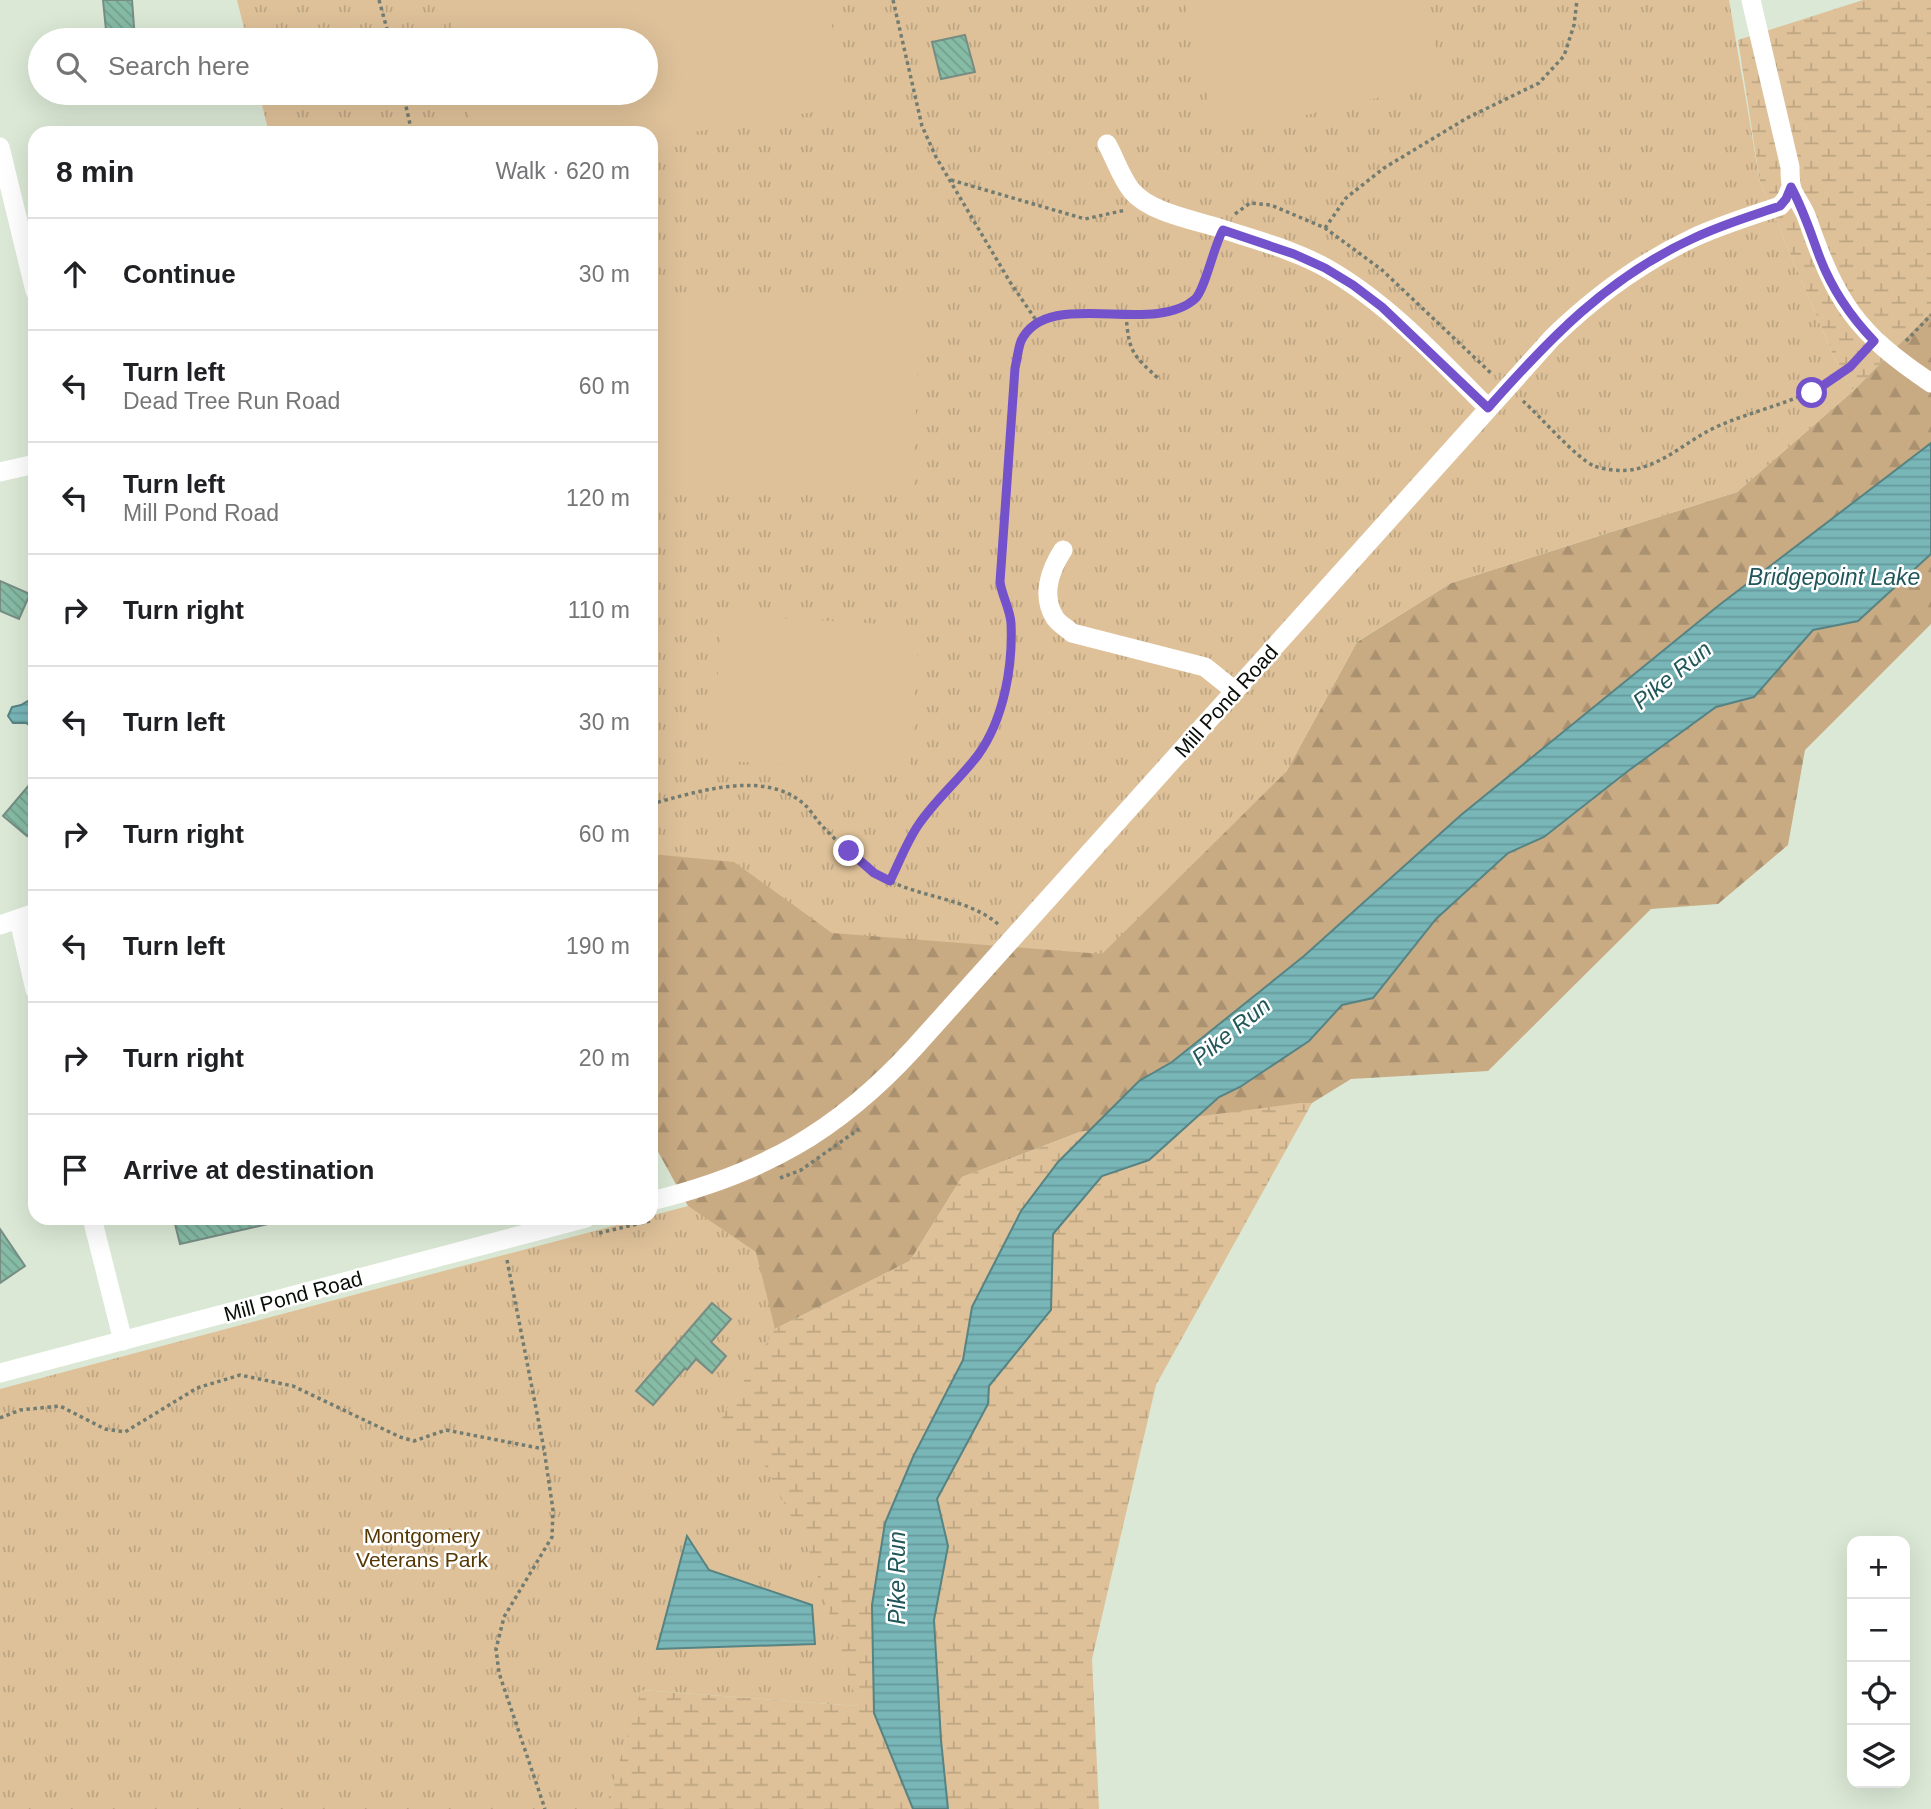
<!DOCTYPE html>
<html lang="en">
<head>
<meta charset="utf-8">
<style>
  :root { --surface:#fff; --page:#f6f6f6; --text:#202124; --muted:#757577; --line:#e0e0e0 }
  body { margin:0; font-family:Arial,sans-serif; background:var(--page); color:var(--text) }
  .controls { position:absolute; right:21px; bottom:21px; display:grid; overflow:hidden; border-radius:14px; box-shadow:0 7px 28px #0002 }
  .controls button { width:63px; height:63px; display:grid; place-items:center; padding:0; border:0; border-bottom:2px solid var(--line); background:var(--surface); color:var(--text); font:35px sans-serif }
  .stop { position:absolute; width:21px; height:21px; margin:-16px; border:5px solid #7352cb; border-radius:50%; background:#fff }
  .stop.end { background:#7352cb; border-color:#fff; box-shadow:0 2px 7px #0008 }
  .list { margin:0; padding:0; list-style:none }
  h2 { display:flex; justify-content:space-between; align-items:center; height:91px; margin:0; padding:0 28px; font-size:30px }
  h2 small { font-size:23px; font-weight:400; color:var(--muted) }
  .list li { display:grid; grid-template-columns:46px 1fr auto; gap:21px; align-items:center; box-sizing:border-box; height:112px; padding:0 28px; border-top:2px solid var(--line) }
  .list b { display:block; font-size:26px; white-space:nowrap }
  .list p { margin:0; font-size:23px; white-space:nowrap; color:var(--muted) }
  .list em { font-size:23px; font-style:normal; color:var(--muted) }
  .icon { flex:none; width:38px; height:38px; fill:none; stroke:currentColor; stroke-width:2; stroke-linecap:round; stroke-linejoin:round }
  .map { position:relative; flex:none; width:1931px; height:1809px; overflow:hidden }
  .search { position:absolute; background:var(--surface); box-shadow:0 7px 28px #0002; left:28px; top:28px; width:630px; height:77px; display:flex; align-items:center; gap:18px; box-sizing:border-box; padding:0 24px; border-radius:38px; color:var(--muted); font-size:26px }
  .panel { position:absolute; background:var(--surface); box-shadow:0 7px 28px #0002; left:28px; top:126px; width:630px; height:1099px; border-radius:21px }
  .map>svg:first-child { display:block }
</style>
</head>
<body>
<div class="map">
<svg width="1931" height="1809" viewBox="0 0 1931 1809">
  <defs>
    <pattern id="forest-firs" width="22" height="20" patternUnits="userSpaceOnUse" patternTransform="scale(1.75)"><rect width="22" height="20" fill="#c8aa83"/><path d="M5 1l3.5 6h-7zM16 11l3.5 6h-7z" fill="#aa9170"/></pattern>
    <pattern id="wetland-marsh" width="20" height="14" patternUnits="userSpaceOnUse" patternTransform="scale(1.75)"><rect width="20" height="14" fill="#dec199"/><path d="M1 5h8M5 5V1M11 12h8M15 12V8" fill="none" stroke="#bda582"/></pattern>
    <pattern id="park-tufts" width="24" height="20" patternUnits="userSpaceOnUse" patternTransform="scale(1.75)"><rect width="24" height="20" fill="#dec199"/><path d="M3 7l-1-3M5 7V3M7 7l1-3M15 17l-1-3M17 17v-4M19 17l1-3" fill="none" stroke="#bda582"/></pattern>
    <pattern id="water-rules" width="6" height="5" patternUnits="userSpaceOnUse" patternTransform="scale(1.75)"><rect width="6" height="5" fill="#78b6b8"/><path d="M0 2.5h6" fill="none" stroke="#669b9d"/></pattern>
    <pattern id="building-back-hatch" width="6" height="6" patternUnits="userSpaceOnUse" patternTransform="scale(1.75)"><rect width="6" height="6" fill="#86bba5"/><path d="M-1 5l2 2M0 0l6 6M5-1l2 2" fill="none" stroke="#72a08d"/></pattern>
  </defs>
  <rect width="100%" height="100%" fill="#dbe8d5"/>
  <path fill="url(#forest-firs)" d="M 1931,312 L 1931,624 L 1805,750 L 1788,845 L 1718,904 L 1651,909 L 1488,1071 L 1351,1079 L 1312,1103 L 1080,1132 L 962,1177 L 910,1261 L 775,1329 L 717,1425 L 762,1460 L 641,1690 L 605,1809 L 0,1809 L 704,1218 L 688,1206 L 651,1139 L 651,822 L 1286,772 L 1357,642 L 1451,583 L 1737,492 L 1853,391 Z"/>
  <path fill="url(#wetland-marsh)" d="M 1863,0 L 1931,0 L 1931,312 L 1853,391 L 1833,355 L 1760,182 L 1738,40 Z
    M 1300,1103 L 1312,1103 L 1156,1385 L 1092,1659 L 1099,1809 L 605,1809 L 641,1690 L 858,1706 L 762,1460 L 717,1425 L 775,1329 L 910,1261 L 962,1177 L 1080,1132 Z"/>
  <path fill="url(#park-tufts)" d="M 237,0 L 1729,0 L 1760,182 L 1833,355 L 1853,391 L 1737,492 L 1451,583 L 1357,642 L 1286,772 L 1102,954 L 832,933 L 734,862 L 651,854 L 651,133 L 269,133 L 259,93 L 646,93 L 646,40 L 247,40 Z
    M 688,1206 L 756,1252 L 775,1329 L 717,1425 L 762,1460 L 811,1555 L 858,1706 L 641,1690 L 605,1809 L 0,1809 L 0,1389 Z"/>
  <path fill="#dec199" d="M 447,0 L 826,0 L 850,106 L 651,139 L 651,133 L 473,133 L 465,93 L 646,93 L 646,40 L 455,40 Z
    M 1184,0 L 1424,0 L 1444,82 L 1217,136 Z
    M 651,299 L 920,299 L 913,490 L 651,489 Z
    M 721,615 L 919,626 L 910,773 L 713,760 Z"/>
  <path fill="url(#water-rules)" stroke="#578383" stroke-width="2" d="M 1931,443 L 1931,554 L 1858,621 L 1813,630 L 1754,697 L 1716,707 L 1628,771 L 1544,837 L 1508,853 L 1436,919 L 1373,998 L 1342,1005 L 1309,1041 L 1240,1087 L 1219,1097 L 1149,1160 L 1102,1176 L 1053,1234 L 1051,1310 L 989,1386 L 988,1404 L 937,1499 L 948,1546 L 934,1620 L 941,1740 L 948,1809 L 913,1809 L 874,1713 L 872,1605 L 885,1523 L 913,1457 L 963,1360 L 972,1307 L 1021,1211 L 1058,1162 L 1139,1081 L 1172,1062 L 1304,956 L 1461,815 L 1718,606 Z
    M 28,701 L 35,705 L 35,729 L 26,723 L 13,723 L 8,716 L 12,707 L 21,705 Z
    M 687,1536 L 709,1570 L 812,1605 L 815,1644 L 657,1649 Z"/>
  <path fill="url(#building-back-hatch)" stroke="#778d84" stroke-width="2" d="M 103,0 L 132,0 L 135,40 L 107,40 Z
    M 965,35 L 975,72 L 941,79 L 932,42 Z
    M 0,581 L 30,594 L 19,619 L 0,611 Z
    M 35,778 L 35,826 L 27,836 L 3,816 Z
    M 182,1218 L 267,1218 L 268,1224 L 180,1244 L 174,1220 Z
    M 0,1229 L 25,1266 L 0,1283 Z
    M 712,1303 L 731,1319 L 711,1342 L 726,1356 L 712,1373 L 696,1359 L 687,1370 L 685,1368 L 653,1405 L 636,1391 Z"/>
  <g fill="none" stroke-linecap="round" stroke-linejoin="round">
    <path stroke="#737c70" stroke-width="3.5" stroke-dasharray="3.5 3.5" stroke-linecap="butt" d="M 379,0 L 390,40
      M 893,0 L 922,126 L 936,157 L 1010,282 L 1038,323
      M 403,93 L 412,133
      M 951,180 L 1085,219 L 1126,210
      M 1235,214 L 1250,203 L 1271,205 L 1325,228 L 1382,270 L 1493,375
      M 1325,228 L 1346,198 L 1384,168 L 1467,118 L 1539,83 L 1564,56 L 1574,25 L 1577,0
      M 1126,315 C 1129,353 1132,354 1160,380
      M 1906,341 L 1931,315
      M 1523,401 C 1540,416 1575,457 1594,466 C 1605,470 1625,472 1636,469 C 1667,462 1688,440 1716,427 C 1768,404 1822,399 1862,355
      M 651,804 C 697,792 767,768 806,806 C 812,812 817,821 823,827 C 843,847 864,868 890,881
      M 998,924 C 969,899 924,898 890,881 C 899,863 907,841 919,824 C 936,799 960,779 978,755 C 1004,719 1013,666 1011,623 C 1010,609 1002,596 1000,582 L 1015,368 C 1017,360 1018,349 1021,341 C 1049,283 1160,341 1197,297 C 1205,288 1211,258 1214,246
      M 780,1178 L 801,1170 L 859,1129
      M 599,1233 L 650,1221
      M 507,1260 L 544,1449 L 553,1510 L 552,1537 L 504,1617 L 496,1649 L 499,1673 L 545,1809
      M 0,1418 L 20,1410 L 60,1406 L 105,1429 L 125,1432 L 197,1388 L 240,1375 L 293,1386 L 400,1437 L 414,1441 L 446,1430 L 544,1449"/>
    <path stroke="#fff" stroke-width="19" d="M 1751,0 L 1790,167 C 1790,174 1790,182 1792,189 C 1796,199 1803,207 1807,218 C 1836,302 1856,333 1931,383
      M 1107,144 C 1115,158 1121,178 1132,191 C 1149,212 1194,220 1219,228 C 1255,240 1295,250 1328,269 C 1389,304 1439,359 1488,408
      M 0,147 L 35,291
      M 0,472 L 35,464
      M 1063,550 C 1050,570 1041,596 1055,618 C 1059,624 1067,628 1072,633 L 1205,667 L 1235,691
      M 19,920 L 35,990
      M 0,925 L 35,913
      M 651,1201 C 762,1174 837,1132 914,1048 L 1552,338 C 1594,297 1640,263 1693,238 C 1721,225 1751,216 1780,206 L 1786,199 L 1791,187
      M 92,1218 L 123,1341
      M 0,1373 L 586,1218"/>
  </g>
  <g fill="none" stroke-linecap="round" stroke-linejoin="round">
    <path stroke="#7352cb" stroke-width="9" d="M 849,851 L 874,873 L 890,881 C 899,863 907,841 919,824 C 936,799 960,779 978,755 C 1004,719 1013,666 1011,623 C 1010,609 1002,596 1000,582 L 1015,368 C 1017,360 1018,349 1021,341 C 1047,286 1152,337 1195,299 C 1205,290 1214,245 1223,230 L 1294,254 L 1325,268 L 1353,285 L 1382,307 L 1488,408 C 1549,339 1608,277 1694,238 C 1721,225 1751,216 1780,206 L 1786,199 L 1791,187 C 1804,211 1811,234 1820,258 C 1832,289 1851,317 1874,341 L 1850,367 L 1812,393"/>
  </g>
  <g text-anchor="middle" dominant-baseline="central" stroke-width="5" stroke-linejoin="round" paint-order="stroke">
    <g font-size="21" fill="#090d08" stroke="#fff">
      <text transform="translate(1226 701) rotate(-48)">Mill Pond Road</text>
      <text transform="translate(293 1296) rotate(-15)">Mill Pond Road</text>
    </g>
    <g font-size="21" fill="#563804" stroke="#fff">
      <text x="422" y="1535">Montgomery<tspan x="422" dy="24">Veterans Park</tspan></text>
    </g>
    <g font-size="23" font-style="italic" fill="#215759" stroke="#fff">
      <text x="1834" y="577">Bridgepoint Lake</text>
      <text transform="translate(1672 675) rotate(-39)">Pike Run</text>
      <text transform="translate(1231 1031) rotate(-39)">Pike Run</text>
      <text transform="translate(897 1578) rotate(-90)">Pike Run</text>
    </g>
  </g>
</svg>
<div class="controls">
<button>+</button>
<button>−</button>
<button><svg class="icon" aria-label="locate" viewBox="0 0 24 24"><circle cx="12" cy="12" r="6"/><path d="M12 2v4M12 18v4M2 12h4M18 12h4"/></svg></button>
<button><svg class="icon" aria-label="layers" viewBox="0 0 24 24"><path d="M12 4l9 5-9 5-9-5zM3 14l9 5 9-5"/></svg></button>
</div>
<div class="stop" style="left:1812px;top:393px"></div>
<div class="stop end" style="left:849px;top:851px"></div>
<div class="search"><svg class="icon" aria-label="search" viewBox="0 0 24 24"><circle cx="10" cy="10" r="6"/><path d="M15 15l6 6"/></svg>Search here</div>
<section class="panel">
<h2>8 min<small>Walk · 620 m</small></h2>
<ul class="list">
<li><svg class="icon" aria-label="ahead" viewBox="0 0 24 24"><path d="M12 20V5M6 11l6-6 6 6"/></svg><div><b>Continue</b></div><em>30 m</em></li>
<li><svg class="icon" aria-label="left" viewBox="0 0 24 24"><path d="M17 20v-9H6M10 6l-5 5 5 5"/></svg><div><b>Turn left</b><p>Dead Tree Run Road</p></div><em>60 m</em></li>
<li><svg class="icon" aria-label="left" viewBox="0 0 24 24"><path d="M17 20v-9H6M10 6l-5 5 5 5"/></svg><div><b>Turn left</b><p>Mill Pond Road</p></div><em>120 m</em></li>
<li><svg class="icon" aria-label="right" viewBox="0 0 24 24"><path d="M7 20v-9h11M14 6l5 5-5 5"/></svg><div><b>Turn right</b></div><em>110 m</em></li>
<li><svg class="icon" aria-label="left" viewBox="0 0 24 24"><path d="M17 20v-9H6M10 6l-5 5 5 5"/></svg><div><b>Turn left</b></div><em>30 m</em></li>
<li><svg class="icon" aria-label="right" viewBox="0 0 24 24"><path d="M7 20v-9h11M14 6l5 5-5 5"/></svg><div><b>Turn right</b></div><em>60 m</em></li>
<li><svg class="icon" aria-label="left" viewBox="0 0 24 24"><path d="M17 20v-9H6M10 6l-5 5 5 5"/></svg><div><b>Turn left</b></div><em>190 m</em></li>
<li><svg class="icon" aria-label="right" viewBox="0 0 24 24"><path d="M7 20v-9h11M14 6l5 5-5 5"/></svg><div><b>Turn right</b></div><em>20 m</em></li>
<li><svg class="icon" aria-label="arrive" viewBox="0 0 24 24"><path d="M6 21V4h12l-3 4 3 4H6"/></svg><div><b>Arrive at destination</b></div></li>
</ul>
</section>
</div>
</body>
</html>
